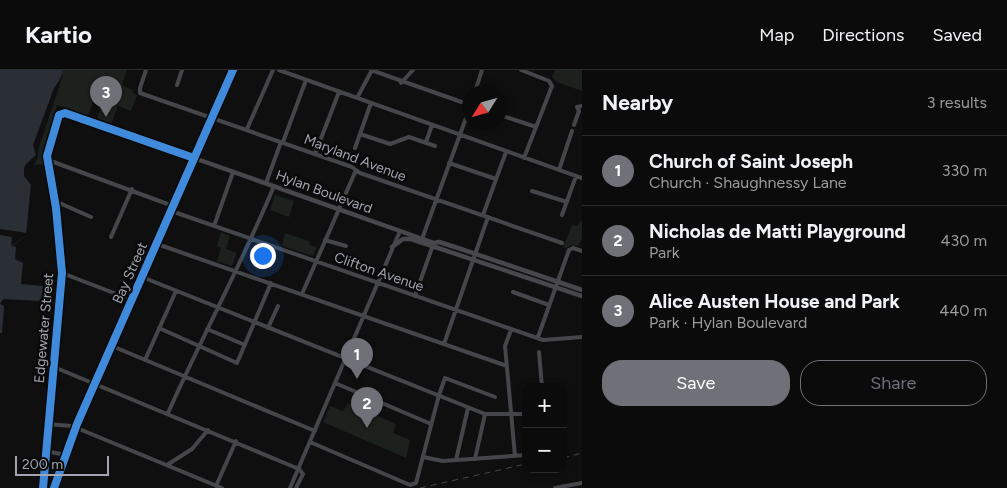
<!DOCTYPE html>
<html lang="en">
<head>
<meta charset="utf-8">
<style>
  :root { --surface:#0b0b0c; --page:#141415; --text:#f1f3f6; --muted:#9a9b9d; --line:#2b2b2d; --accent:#6f7078 }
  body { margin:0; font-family:Figtree,sans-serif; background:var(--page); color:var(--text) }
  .controls { position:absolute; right:15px; bottom:15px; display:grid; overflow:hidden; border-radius:10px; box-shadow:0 2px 8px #0003 }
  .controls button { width:45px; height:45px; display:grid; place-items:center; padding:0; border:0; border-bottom:1px solid var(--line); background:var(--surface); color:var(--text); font:25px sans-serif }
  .compass { position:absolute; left:462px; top:15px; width:45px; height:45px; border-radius:50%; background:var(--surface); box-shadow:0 2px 8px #0003; rotate:233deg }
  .scale { position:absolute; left:15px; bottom:12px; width:94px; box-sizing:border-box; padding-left:5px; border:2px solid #a2a5b0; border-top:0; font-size:14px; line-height:18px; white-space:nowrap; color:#a2a5b0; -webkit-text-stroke:4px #0b0a0b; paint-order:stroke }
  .you { position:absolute; left:262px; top:185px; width:18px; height:18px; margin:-12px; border:4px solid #fff; border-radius:50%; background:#1a73e8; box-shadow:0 0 0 8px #1a73e833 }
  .badge { display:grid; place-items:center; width:32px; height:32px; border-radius:50%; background:var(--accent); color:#fff; font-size:16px; font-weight:700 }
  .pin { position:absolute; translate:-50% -41px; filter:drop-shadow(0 1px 2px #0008) }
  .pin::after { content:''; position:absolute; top:26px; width:18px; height:15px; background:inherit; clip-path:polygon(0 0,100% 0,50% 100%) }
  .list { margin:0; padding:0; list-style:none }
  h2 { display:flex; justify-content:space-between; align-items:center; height:65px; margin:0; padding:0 20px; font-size:21px }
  h2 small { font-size:16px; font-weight:400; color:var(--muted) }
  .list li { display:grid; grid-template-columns:32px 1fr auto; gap:15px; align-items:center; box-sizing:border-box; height:70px; padding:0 20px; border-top:1px solid var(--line) }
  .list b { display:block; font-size:19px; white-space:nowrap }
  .list p { margin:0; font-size:16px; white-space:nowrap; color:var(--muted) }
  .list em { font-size:16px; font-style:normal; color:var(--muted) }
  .actions { display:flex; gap:10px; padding:15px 20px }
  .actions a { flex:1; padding:11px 0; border:1px solid var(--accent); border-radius:20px; text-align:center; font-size:18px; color:var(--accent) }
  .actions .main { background:var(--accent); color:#fff }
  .map { position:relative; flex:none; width:582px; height:418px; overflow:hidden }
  header { display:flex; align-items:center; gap:30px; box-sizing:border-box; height:70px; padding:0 25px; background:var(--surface); border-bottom:1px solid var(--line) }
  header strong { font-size:24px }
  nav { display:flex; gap:28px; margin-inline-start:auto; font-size:18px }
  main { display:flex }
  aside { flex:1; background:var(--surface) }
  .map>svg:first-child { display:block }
</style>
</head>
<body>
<header>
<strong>Kartio</strong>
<nav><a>Map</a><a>Directions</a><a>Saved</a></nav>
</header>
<main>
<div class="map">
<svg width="582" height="418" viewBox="0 0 582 418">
  <rect width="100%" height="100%" fill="#0f0f10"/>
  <path fill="#1c211d" d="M 63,0 L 127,0 L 122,15 L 133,20 L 133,23 L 137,25 L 131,41 L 118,36 L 111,54 L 97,49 L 104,26 L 96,24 L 88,46 L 57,35 L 44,78 L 46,94 L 34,95 L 51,32 Z
    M 555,0 L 582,0 L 582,21 L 557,12 L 552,7 Z
    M 275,125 L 294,131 L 289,147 L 270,140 Z
    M 582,149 L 582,168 L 578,176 L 571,175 L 566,178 L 563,177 L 572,155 L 577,156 Z
    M 221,162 L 230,166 L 226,179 L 237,183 L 232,196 L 217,191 L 221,178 L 217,176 Z
    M 285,163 L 309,171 L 310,175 L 317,177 L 313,186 L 282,176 Z
    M 348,333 L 396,354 L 393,363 L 410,370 L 406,388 L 323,352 L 330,336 L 343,341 Z"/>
  <path fill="#2a2f35" d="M 0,0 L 63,0 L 51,32 L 34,93 L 28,94 L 31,113 L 26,166 L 12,176 L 16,177 L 15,189 L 23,193 L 21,214 L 43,216 L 41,231 L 3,229 L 0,234 L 4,236 L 2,263 L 0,263 Z"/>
  <path fill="#0f0f10" d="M 63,5 L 39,77 L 37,90 L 30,98 L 31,115 L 24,106 L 24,98 L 26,94 L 36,85 L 33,75 L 54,18 Z
    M 0,159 L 27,163 L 26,166 L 11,176 L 12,167 L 0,165 Z"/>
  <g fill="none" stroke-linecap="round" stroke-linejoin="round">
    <path stroke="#45464a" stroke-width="4" d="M 146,0 L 140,18 L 140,23 L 352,97 L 360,103 L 562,173
      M 279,0 L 582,108
      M 371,0 L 470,35
      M 521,0 L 549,11 L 552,16 L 524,88
      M 401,13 L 413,0
      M 177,15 L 182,0
      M 475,22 L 482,0
      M 357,28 L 372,0
      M 500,45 L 536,57
      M 574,55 L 579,41 L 577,37 L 582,36
      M 247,59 L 273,0
      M 360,64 L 390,74 L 409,67 L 435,76
      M 283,72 L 306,10
      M 426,72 L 432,55
      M 355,78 L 371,33
      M 315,84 L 339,22
      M 48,90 L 173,136
      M 449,93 L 496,109
      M 559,100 L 572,61
      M 266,113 L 281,72
      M 532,121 L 567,132
      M 55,131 L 91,147
      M 171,141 L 543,270 L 582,267
      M 483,145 L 506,82
      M 562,145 L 576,106
      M 214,156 L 233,102
      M 111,167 L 132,119
      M 422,169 L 470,37
      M 325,170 L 346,176
      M 157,174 L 507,296
      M 62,203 L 132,230
      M 142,207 L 485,344 L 526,344
      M 513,222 L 549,235
      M 302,224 L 356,100
      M 415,226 L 433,175
      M 159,258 L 237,293 L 271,213
      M 268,258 L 278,236
      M 207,259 L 245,275
      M 511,260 L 505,276 L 515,386
      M 538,267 L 569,180 L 573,178 L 582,181
      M 444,274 L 488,147
      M 112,276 L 315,361
      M 539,282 L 542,317
      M 145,290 L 176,221
      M 54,297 L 299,399
      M 335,313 L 431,354
      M 563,341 L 565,341
      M 168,343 C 202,267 242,193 274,116
      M 47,354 L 72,356 L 222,418
      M 310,372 L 410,415 L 416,413 L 439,325 L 445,308 L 495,327
      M 45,381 L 66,385
      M 563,381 L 564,381
      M 423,387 L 443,391 L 526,385
      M 475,389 L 485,344
      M 456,390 L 468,338
      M 167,395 L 192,379 L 208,360
      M 216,416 L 236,371
      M 43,418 L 62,203 L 56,138 L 47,86 L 59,45 L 65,43 L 194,88
      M 290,418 L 400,161
      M 296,418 L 303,404 L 299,399
      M 555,418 L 582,413"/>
    <path stroke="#48484c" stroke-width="4.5" d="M 194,88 L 434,173 L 439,172 L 458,178 L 582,220
      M 392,177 L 403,169 L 411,169 L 582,226
      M 54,418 L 77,354 L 233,0"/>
    <path stroke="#48484b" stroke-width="1" stroke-dasharray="6 5" stroke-linecap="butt" d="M 563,388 L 582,383
      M 420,418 L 526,394"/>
    <defs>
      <path id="cycleway" d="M 43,418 L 62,203 L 56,138 L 47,86 L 59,45 L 65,43 L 194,88
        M 54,418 L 77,354 L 233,0"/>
    </defs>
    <use href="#cycleway" stroke="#0b0a0b" stroke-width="11"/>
    <use href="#cycleway" stroke="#408adc" stroke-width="8"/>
  </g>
  <g text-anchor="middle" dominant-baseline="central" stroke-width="5" stroke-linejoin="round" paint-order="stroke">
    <g font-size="14" fill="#a2a5b0" stroke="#0b0a0b">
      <text transform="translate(355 88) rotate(21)">Maryland Avenue</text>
      <text transform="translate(324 122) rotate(20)">Hylan Boulevard</text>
      <text transform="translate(379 202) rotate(19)">Clifton Avenue</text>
      <text transform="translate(130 203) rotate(-66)">Bay Street</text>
      <text transform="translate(44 258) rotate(-85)">Edgewater Street</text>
    </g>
  </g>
</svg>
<div class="controls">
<button>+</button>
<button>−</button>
</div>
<svg class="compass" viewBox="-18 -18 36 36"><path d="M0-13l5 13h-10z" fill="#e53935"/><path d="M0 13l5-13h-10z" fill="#9a9b9d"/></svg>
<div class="scale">200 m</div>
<div class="you"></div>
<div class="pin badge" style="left:357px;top:309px">1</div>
<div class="pin badge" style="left:367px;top:358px">2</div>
<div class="pin badge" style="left:106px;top:47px">3</div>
</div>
<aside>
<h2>Nearby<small>3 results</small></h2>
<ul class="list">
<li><span class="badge">1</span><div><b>Church of Saint Joseph</b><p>Church · Shaughnessy Lane</p></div><em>330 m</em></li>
<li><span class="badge">2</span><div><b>Nicholas de Matti Playground</b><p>Park</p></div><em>430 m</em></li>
<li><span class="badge">3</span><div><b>Alice Austen House and Park</b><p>Park · Hylan Boulevard</p></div><em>440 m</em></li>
</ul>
<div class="actions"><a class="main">Save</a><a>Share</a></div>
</aside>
</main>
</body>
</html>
